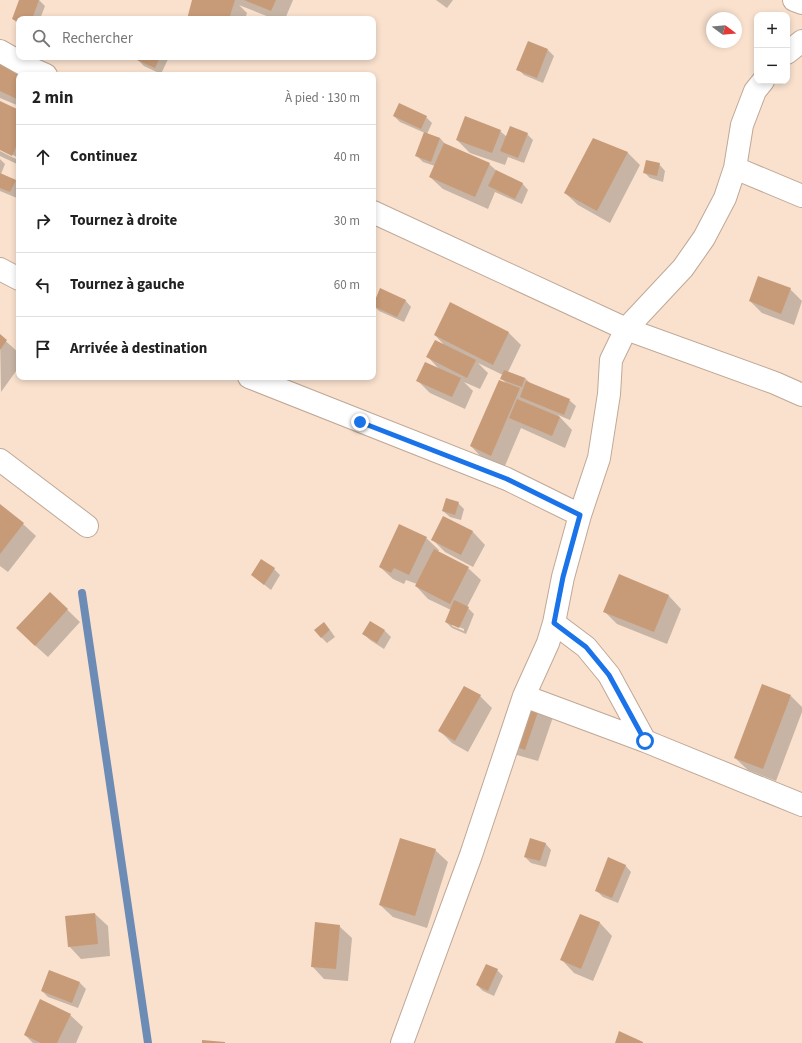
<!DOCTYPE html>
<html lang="fr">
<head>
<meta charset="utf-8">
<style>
  :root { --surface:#fff; --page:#f6f6f6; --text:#222; --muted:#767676; --line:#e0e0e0 }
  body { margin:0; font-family:"Source Sans 3",sans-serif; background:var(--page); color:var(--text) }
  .controls { position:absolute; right:12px; top:12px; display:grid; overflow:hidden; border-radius:8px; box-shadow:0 2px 6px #0003 }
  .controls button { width:36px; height:36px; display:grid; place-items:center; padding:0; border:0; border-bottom:1px solid var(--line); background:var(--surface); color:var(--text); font:20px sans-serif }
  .compass { position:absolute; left:706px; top:12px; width:36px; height:36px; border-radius:50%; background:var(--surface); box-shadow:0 2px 6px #0003; rotate:106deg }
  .stop { position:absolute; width:12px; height:12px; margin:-9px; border:3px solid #1a73e8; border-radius:50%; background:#fff }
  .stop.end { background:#1a73e8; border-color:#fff; box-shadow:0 1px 4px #0008 }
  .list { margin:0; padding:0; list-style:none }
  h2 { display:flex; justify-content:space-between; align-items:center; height:52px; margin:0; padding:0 16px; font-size:17px }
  h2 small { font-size:13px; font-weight:400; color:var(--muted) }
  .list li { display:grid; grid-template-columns:26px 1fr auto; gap:12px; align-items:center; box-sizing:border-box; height:64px; padding:0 16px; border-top:1px solid var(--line) }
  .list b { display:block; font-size:15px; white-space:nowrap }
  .list em { font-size:13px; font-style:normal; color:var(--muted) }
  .icon { flex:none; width:22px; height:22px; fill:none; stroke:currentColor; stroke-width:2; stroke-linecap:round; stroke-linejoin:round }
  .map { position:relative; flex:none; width:802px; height:1043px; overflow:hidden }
  .search { position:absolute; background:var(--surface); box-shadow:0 2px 6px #0003; left:16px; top:16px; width:360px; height:44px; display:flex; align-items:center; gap:10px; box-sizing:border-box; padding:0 14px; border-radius:8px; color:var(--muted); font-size:15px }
  .panel { position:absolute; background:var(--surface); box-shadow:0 2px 6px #0003; left:16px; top:72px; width:360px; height:308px; border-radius:8px }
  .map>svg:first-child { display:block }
</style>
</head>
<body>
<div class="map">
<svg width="802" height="1043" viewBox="0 0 802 1043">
  <rect width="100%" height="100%" fill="#f9e1ce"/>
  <path fill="#0003" fill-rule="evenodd" d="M 21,0 L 39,0 L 45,6 L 40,19 L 19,19 L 19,25 L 13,19 Z
    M 193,0 L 293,0 L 285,19 L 274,19 L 239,5 L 247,13 L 245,19 L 188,19 Z
    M 436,0 L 453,0 L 447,8 Z
    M 548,50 L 554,56 L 543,83 L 524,75 L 518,69 Z
    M 140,57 L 169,57 L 161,74 L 144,66 L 138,60 Z
    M 0,63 L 19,75 L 19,106 L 0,98 Z
    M 0,102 L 19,111 L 19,165 L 0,156 L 0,151 L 16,159 L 17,157 L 0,149 Z
    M 394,116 L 426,117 L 432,123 L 427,134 L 440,138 L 446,145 L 489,164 L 498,172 L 522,183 L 528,190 L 522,204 L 495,192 L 488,209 L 443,189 L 430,177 L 435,166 L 423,162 L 417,156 L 425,133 L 400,122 Z
    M 500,131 L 507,137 L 527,134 L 533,140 L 524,163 L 508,157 L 505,165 L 470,153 L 457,140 Z
    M 594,140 L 628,153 L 640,165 L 610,223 L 578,205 L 565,193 Z
    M 0,159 L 5,164 L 1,174 L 15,180 L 19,184 L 19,192 L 17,198 L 0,191 Z
    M 659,164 L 665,171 L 663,182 L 650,178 L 644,172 Z
    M 380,289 L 405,300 L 411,307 L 404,322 L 379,311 L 373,305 Z
    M 790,289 L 802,301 L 794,325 L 762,313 L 750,301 Z
    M 451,304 L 509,333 L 521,345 L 508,372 L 525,378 L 531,384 L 569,400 L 576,406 L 570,420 L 558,415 L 572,430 L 565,448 L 521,428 L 504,468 L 483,459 L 471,446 L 507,384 L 502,379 L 503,375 L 478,363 L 488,373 L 480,389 L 464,382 L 473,391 L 465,409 L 430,393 L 418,381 L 439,369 L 428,357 L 445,346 L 435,335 Z
    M 0,336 L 19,353 L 19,367 L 1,392 Z
    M 458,503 L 464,509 L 461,520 L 450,517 L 443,511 Z
    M 0,505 L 23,524 L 36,536 L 8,572 L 0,566 Z
    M 444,517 L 473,532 L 485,545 L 473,567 L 445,552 L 432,539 Z
    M 426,538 L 439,550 L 438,552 L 468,568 L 481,580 L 467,607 L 474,614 L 466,634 L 452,628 L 446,622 L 451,610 L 428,599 L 416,586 L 417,584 L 406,580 L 404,584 L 393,579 L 380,567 ZM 452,624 L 464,629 L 464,631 L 452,626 Z
    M 262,561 L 274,569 L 280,575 L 271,590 L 252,575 Z
    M 619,576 L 669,596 L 681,609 L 667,644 L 617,624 L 604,611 Z
    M 50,593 L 80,622 L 48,657 L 30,641 Z
    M 330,630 L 335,637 L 327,643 L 321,637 Z
    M 385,631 L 391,637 L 384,649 L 370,640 L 364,634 Z
    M 480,696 L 492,708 L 468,752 L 452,743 L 440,731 Z
    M 791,696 L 802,707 L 802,712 L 776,781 L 748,770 L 735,758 Z
    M 520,697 L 553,717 L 538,761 L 517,755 L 505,742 Z
    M 545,843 L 551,850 L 546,867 L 531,863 L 525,857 Z
    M 435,850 L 448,862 L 427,928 L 393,917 L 380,905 Z
    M 625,865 L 631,872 L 618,903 L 603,897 L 596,890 Z
    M 95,914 L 108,926 L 110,956 L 81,959 L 69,946 L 66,917 Z
    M 581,915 L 600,923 L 612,936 L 593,981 L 574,973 L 562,960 Z
    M 339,926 L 352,938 L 348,981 L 324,979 L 312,966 Z
    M 497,970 L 503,976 L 494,996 L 483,991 L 477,985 Z
    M 80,983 L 86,989 L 78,1008 L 48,997 L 42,991 Z
    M 70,1015 L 83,1027 L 76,1043 L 33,1043 L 25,1035 Z"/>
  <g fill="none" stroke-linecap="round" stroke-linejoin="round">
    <path stroke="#6c8bb5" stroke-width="8" d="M 82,593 L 148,1043"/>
  </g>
  <path fill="#c89b78" d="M 19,0 L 39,0 L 32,19 L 19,19 L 19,22 L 12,19 Z
    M 192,0 L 235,0 L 229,19 L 187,19 Z
    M 244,0 L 276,0 L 271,11 Z
    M 528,41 L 548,49 L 537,78 L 516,70 Z
    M 139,57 L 160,57 L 155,68 L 137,60 Z
    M 0,62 L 28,75 L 19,75 L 19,100 L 0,91 Z
    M 0,101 L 19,110 L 19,140 L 12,156 L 0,150 Z
    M 399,103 L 427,116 L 421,129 L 393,116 Z
    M 465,116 L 501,130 L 492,153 L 456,140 Z
    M 510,126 L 528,133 L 518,158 L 500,151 Z
    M 424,132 L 440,138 L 431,162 L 415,156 Z
    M 593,138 L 628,152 L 597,211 L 564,193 Z
    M 444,143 L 490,163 L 475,197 L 429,177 Z
    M 646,160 L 660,163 L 657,176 L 643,173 Z
    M 496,170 L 523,183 L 515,199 L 488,186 Z
    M 0,173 L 16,180 L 10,192 L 0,188 Z
    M 758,276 L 791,288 L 781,314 L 749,301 Z
    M 380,288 L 406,300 L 397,317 L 373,306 Z
    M 450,302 L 509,332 L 493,365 L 434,335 Z
    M 0,334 L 7,340 L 0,350 Z
    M 435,340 L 476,360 L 467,378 L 426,357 Z
    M 425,362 L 461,378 L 452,397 L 416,381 Z
    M 504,370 L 525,378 L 522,387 L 500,379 Z
    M 499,380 L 520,388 L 491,456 L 470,446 Z
    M 526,381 L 570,399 L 564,415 L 520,397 Z
    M 517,399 L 560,417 L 552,436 L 509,418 Z
    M 446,498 L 459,502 L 455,515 L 442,511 Z
    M 0,504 L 24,523 L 0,554 Z
    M 443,516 L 473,531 L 461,555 L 431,540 Z
    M 399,524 L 427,537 L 409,575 L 394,568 L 391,573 L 379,567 Z
    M 434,549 L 469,567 L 450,604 L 415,586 Z
    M 261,559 L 275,568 L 264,585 L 251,575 Z
    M 619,574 L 669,595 L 654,632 L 603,612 Z
    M 50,592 L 68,609 L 35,646 L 16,628 Z
    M 454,600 L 469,607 L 459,628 L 445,622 Z
    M 370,621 L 385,630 L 377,643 L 362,634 Z
    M 324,622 L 330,630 L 321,638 L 314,630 Z
    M 762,684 L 791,695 L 763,769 L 734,758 Z
    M 464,686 L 481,695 L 455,741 L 438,731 Z
    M 519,696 L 541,703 L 525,750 L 503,742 Z
    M 400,838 L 436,849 L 415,916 L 379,905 Z
    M 530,838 L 546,843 L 540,861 L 524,857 Z
    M 608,857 L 626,865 L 612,898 L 595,891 Z
    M 95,913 L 98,944 L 68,947 L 65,916 Z
    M 580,914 L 600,922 L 581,969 L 560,960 Z
    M 315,922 L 340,925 L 336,969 L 311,967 Z
    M 486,964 L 498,969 L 488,991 L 476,985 Z
    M 49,970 L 80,982 L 72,1003 L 41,991 Z
    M 40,999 L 71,1014 L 57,1043 L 41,1043 L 24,1035 Z
    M 619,1031 L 643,1042 L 643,1043 L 615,1043 Z
    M 202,1040 L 225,1042 L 225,1043 L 202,1043 Z"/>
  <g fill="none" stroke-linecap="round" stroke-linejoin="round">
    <defs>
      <path id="street" d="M 794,0 L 802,3
        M 0,51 L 30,68 L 46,75
        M 787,53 L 802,41
        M 735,168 L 802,196
        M 373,212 L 626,329 L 775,383 L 802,395
        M 0,269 L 19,279
        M 249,377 L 507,479 L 580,515
        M 0,460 L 87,526
        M 554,623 L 586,647 L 609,675 L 645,741
        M 524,696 L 548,643 L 554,623 L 563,577 L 580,515 L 599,458 L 609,394 L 611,360 L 626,329 L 683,268 L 704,238 L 725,198 L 735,168 L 742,125 L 755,91 L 763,81
        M 402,1043 L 471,855 L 524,696 L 645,741 L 802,805"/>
    </defs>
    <use href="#street" stroke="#bfa896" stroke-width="24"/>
    <use href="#street" stroke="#fff" stroke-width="22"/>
  </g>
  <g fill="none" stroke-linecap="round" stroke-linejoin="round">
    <path stroke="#1a73e8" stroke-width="5" d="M 360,422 L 507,479 L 580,515 L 563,577 L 554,623 L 586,647 L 609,675 L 645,741"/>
  </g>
</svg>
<div class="controls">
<button>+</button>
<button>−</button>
</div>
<svg class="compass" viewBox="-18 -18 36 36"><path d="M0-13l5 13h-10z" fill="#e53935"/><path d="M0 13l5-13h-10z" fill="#767676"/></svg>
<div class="stop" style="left:645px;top:741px"></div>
<div class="stop end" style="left:360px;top:422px"></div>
<div class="search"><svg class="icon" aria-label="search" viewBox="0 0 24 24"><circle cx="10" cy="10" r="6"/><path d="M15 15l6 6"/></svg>Rechercher</div>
<section class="panel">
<h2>2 min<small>À pied · 130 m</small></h2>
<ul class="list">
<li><svg class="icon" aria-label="ahead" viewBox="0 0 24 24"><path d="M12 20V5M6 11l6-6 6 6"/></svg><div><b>Continuez</b></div><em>40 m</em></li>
<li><svg class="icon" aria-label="right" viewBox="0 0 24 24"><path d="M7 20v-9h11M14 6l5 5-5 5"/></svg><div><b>Tournez à droite</b></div><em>30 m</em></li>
<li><svg class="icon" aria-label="left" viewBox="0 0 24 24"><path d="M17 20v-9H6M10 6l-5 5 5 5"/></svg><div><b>Tournez à gauche</b></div><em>60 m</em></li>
<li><svg class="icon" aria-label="arrive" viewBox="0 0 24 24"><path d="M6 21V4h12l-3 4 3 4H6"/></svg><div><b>Arrivée à destination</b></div></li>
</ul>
</section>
</div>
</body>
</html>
